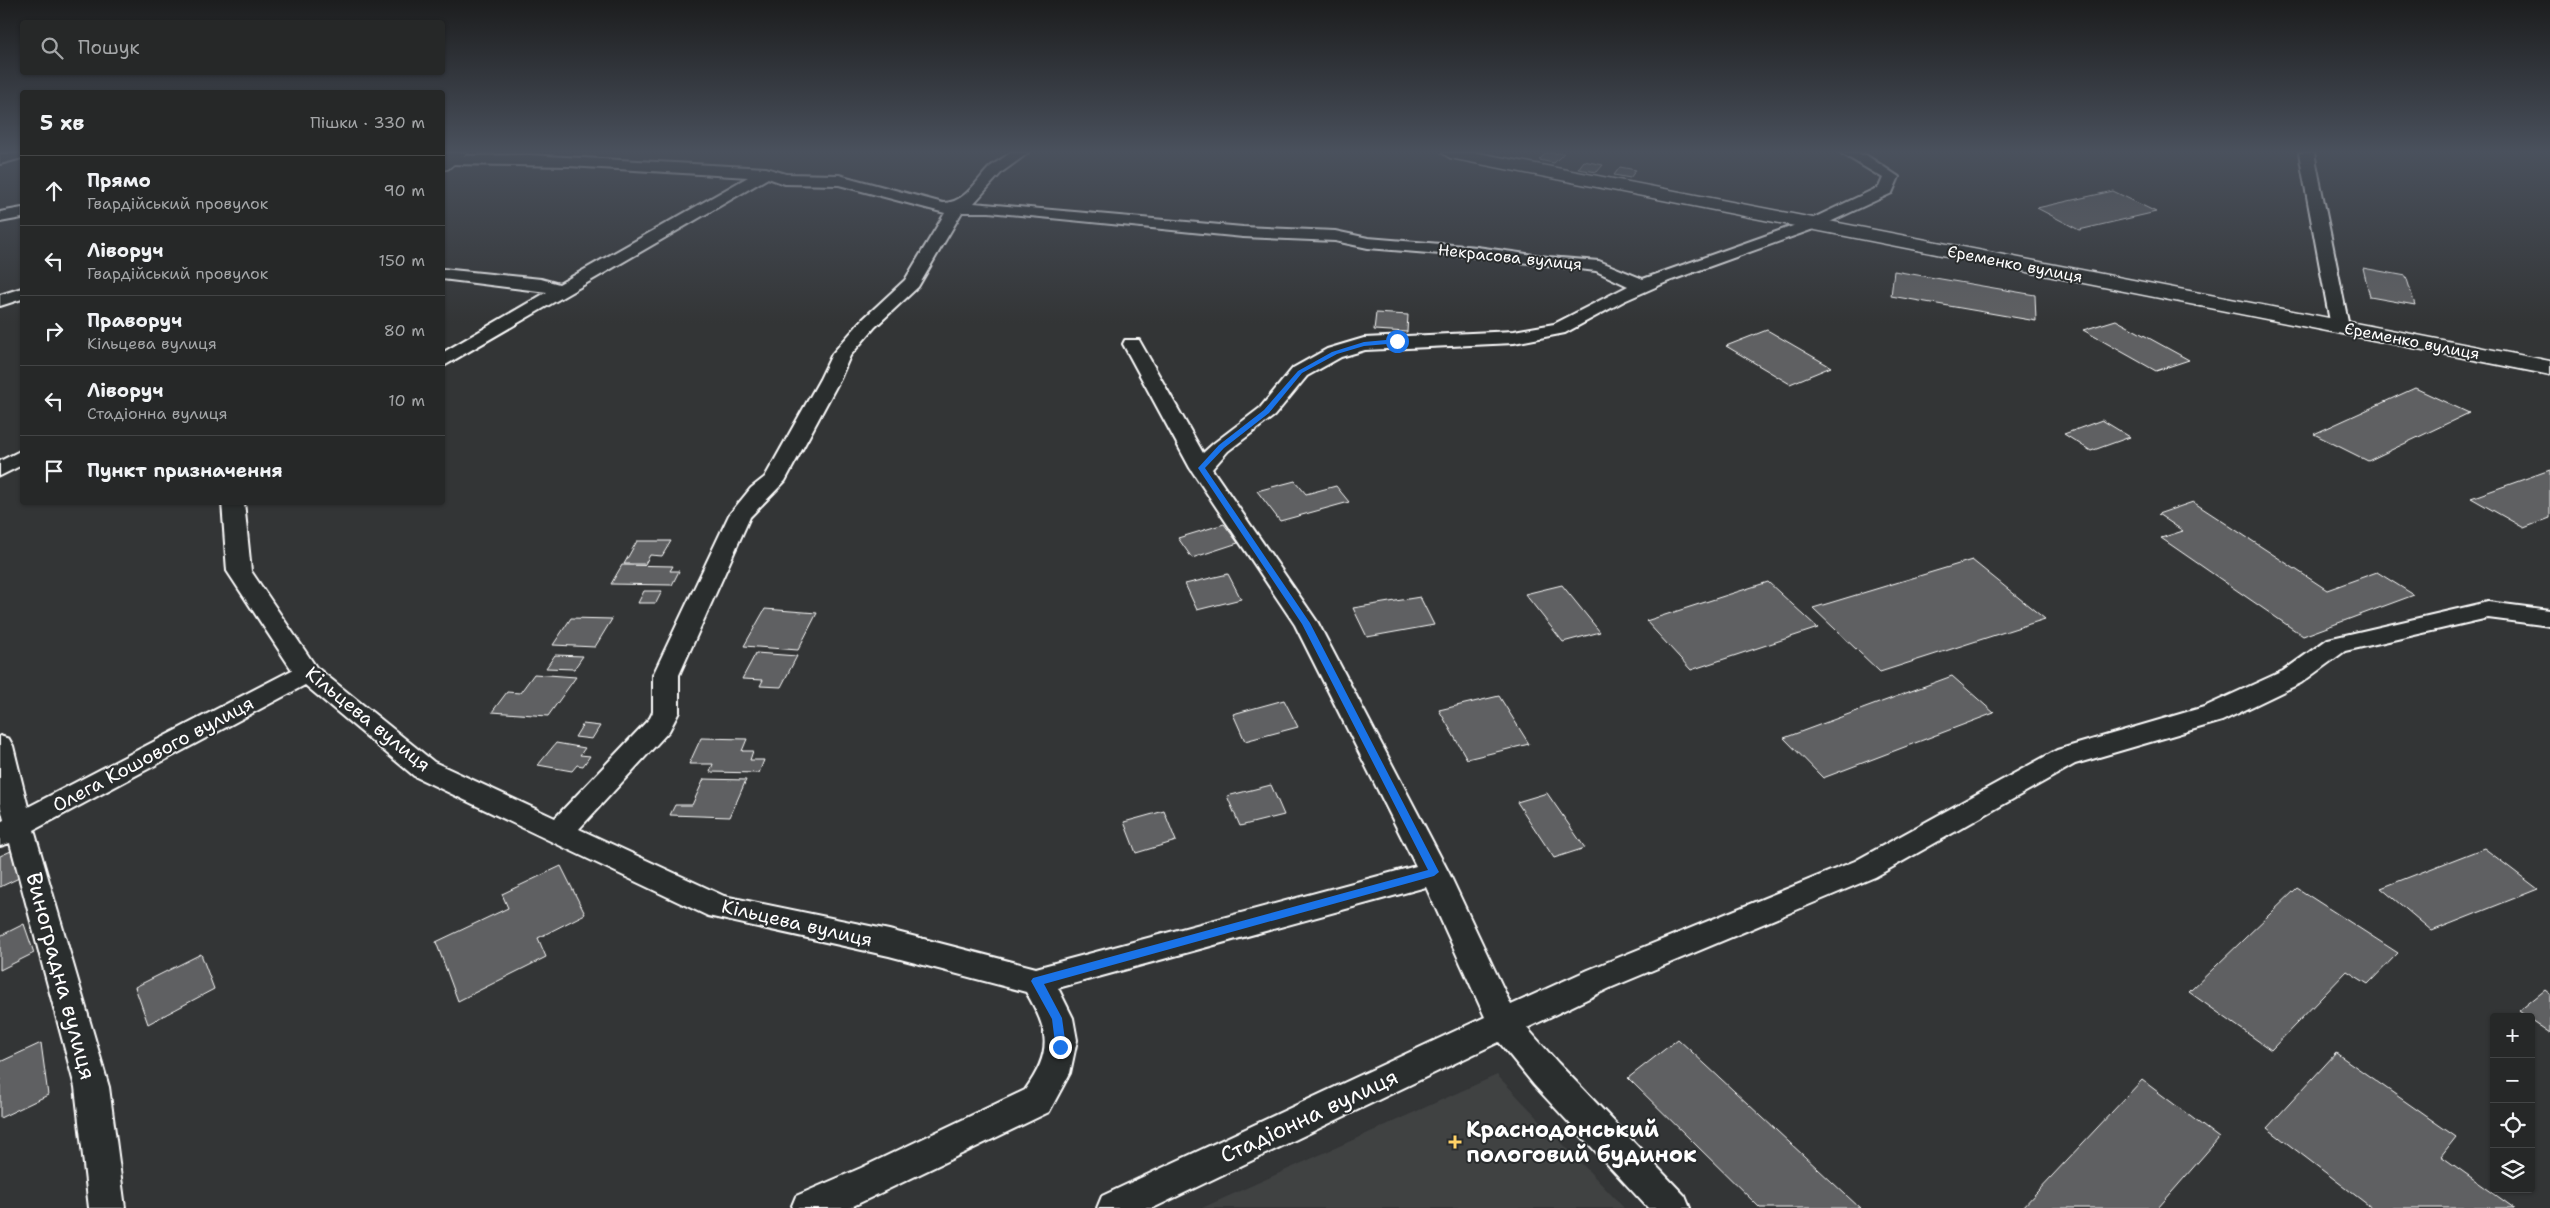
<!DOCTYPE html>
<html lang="uk">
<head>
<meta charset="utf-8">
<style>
  :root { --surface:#262828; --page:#2e3030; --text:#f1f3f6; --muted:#a4a6a8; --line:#424445 }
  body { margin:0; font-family:"Shantell Sans",sans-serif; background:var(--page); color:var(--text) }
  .controls { position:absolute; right:15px; bottom:15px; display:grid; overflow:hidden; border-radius:5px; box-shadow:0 1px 4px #0004 }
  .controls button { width:45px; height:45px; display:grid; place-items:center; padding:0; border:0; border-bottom:1px solid var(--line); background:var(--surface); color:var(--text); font:25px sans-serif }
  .stop { position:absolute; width:15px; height:15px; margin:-11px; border:4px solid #1a73e8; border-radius:50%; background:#fff }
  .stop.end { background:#1a73e8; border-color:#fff; box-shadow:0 1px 5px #0008 }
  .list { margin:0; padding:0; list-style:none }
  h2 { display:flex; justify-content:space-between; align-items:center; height:65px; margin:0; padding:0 20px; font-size:21px }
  h2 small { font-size:16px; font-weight:400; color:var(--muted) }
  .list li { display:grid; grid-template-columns:32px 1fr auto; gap:15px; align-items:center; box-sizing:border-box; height:70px; padding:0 20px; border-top:1px solid var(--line) }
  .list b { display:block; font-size:19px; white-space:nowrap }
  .list p { margin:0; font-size:16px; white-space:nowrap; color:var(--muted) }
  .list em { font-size:16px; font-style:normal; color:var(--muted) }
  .icon { flex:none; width:28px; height:28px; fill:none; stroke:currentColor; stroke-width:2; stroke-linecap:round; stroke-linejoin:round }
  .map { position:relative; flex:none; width:2550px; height:1208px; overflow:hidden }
  .search { position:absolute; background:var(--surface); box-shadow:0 1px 4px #0004; left:20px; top:20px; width:425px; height:55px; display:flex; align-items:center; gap:12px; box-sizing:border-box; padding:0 18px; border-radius:5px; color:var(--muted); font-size:19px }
  .panel { position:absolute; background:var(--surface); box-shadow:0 1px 4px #0004; left:20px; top:90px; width:425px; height:415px; border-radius:5px }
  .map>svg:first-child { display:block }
</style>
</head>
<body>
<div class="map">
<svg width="2550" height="1208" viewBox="0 0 2550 1208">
  <rect width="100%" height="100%" fill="#333536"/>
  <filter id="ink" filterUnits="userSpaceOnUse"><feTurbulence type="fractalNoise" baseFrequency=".02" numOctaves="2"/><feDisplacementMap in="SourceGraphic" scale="10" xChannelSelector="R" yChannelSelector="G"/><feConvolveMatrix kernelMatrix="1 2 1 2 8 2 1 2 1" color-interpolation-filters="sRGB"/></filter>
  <g filter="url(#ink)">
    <path fill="#404243" d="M 1497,1075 L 1624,1208 L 1202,1208 Z"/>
    <path fill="#5f6162" stroke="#fff" d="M 1546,153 L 1564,153 L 1554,163 L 1539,160 Z
      M 1584,161 L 1603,165 L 1597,172 L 1578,169 Z
      M 1620,167 L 1636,170 L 1630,178 L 1614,175 Z
      M 2113,191 L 2156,212 L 2079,230 L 2037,208 Z
      M 2363,268 L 2406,276 L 2415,305 L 2370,297 Z
      M 1894,271 L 2035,295 L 2036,321 L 1891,296 Z
      M 1376,313 L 1408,315 L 1407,332 L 1374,330 Z
      M 2116,320 L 2189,360 L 2156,371 L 2083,330 Z
      M 1767,330 L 1831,367 L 1790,384 L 1726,346 Z
      M 2415,388 L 2469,413 L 2368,461 L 2314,434 Z
      M 2102,420 L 2130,437 L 2091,451 L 2064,434 Z
      M 2550,470 L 2550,518 L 2524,528 L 2471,498 Z
      M 1295,481 L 1306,494 L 1336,486 L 1349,502 L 1280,521 L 1257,491 Z
      M 2193,502 L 2327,590 L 2377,572 L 2414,595 L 2303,636 L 2161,538 L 2183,531 L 2158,514 Z
      M 1224,524 L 1238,543 L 1192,558 L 1178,538 Z
      M 637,541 L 671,541 L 662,556 L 650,555 L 645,564 L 624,564 Z
      M 1972,560 L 2045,619 L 1880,672 L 1813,608 Z
      M 622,565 L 673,566 L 670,571 L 679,571 L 672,585 L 611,584 Z
      M 1228,574 L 1241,599 L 1197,610 L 1185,584 Z
      M 1768,582 L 1818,628 L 1691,670 L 1646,621 Z
      M 1562,585 L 1600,632 L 1563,642 L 1525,594 Z
      M 644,591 L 662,591 L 656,603 L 638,603 Z
      M 1420,597 L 1434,625 L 1367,637 L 1353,608 Z
      M 765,609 L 817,613 L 798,650 L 744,646 Z
      M 571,618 L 612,619 L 595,647 L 553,645 Z
      M 756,653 L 797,656 L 781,687 L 760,686 L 763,680 L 742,679 Z
      M 555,655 L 583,656 L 574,669 L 546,668 Z
      M 534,674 L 576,677 L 548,716 L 492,712 L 507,692 L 520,693 Z
      M 1952,676 L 1994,713 L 1823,778 L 1784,738 Z
      M 1499,696 L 1529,744 L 1467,759 L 1439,710 Z
      M 1284,700 L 1298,727 L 1245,741 L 1233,714 Z
      M 583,724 L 600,726 L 592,739 L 575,737 Z
      M 701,738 L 747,739 L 742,751 L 753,751 L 750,760 L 764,760 L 759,773 L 710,772 L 713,764 L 689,764 Z
      M 556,743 L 585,748 L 580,755 L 590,756 L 583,766 L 577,765 L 572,771 L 538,765 Z
      M 704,779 L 746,780 L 730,817 L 670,815 L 675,805 L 692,805 Z
      M 1271,785 L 1284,815 L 1240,826 L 1227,796 Z
      M 1547,793 L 1585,848 L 1554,858 L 1517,802 Z
      M 1164,811 L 1176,841 L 1136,853 L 1124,822 Z
      M 2484,848 L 2538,889 L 2432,931 L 2381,888 Z
      M 11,851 L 19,878 L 0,887 L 0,856 Z
      M 561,866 L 585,914 L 538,938 L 546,957 L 458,1001 L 436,942 L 508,908 L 502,894 Z
      M 2297,888 L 2398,953 L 2368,984 L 2347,971 L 2271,1050 L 2189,992 Z
      M 24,924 L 34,953 L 0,970 L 0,936 Z
      M 201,954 L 214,989 L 148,1024 L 135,987 Z
      M 2545,990 L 2550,994 L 2550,1033 L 2531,1020 L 2531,1017 L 2527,1017 L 2519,1011 Z
      M 1678,1039 L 1860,1208 L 1760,1208 L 1628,1078 Z
      M 41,1043 L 48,1095 L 0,1118 L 0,1062 Z
      M 2336,1053 L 2456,1137 L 2441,1156 L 2514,1208 L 2372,1208 L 2267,1128 Z
      M 2142,1080 L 2219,1138 L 2158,1208 L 2022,1208 Z"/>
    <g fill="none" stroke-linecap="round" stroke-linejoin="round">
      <defs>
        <path id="minor" d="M 22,153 L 22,158 L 0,164 L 0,154 Z
          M 1010,153 L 1028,153 L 1002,172 L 974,203 L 1243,227 L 1335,231 L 1368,238 L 1477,247 L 1548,257 L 1599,261 L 1643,279 L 1807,221 L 1879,187 L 1883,178 L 1841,153 L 1866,155 L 1899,177 L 1892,193 L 1819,227 L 1669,281 L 1624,301 L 1565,333 L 1514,343 L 1365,350 L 1341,357 L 1307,376 L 1274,416 L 1228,451 L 1212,469 L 1318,623 L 1449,873 L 1511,1005 L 1588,970 L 1855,861 L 2057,750 L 2204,707 L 2283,671 L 2328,639 L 2488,602 L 2550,610 L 2550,626 L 2488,618 L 2345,651 L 2301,683 L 2222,721 L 2075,764 L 1875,877 L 1610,988 L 1527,1028 L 1558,1063 L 1685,1196 L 1690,1208 L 1648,1208 L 1534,1085 L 1499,1042 L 1153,1208 L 1097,1208 L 1102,1196 L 1485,1017 L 1426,887 L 1058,988 L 1073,1018 L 1077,1040 L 1070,1073 L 1049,1112 L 849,1208 L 791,1208 L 796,1196 L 861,1168 L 1025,1090 C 1053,1051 1049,1031 1026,992 L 889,956 L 708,916 L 414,776 L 305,685 L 34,830 L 109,1087 L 125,1208 L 89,1208 L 75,1087 L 10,843 L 0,846 L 0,822 L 4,820 L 0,804 L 0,736 L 9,739 L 13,746 L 28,807 L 292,670 L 227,571 L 222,502 L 244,502 L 251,571 L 316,667 L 434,762 L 555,818 L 650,718 L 653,712 L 653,675 L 729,515 L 751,488 L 765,477 L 820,379 L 832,354 L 863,319 L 905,280 L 945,213 L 839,185 L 785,184 L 768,178 L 442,367 L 442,353 L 547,292 L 442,279 L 442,269 L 541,279 L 559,284 L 748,177 L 569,166 L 450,164 L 442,159 L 445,156 L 529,155 L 766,168 L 786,174 L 839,175 L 943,203 C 965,203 976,181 990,167 C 996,162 1004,158 1010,153 ZM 962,212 L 989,212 L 1243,237 L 1335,241 L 1368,248 L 1477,257 L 1596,271 L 1628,286 L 1554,324 L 1514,331 L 1364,338 L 1327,349 L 1293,368 L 1260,408 L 1214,443 L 1203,453 L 1139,340 L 1125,340 L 1123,344 L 1190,468 L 1295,625 L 1416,866 L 1036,968 L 889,930 L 724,896 L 579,829 L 669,731 L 679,712 L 679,675 L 750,517 L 785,481 L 840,379 L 850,356 L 875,327 L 918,287 Z
          M 2299,153 L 2314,153 L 2349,327 L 2346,331 L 2334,331 L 2331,327 Z
          M 22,208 L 22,218 L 0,222 L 0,212 Z
          M 22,288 L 22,299 L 0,306 L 0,295 Z
          M 22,450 L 22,465 L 0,476 L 0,461 Z"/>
        <path id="tertiary" d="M 447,153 L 467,153 L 448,169 L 442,170 L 442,157 Z
          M 1442,153 L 1479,153 L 2550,361 L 2550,375 L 1450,158 Z"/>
      </defs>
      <use href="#minor" stroke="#fff" stroke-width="4"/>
      <use href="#tertiary" stroke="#fff" stroke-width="3"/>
      <use href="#minor" fill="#2a2d2e" fill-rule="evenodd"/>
      <use href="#tertiary" fill="#2a2d2e" fill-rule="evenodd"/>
    </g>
  </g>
  <linearGradient id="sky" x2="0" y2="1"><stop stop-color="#1c1d1e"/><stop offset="0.47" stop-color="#4a515d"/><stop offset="1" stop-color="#4a515d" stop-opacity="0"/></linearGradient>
  <rect width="2550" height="323" fill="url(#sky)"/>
  <path fill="#1a73e8" d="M 1397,339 L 1399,343 L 1364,346 L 1337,354 L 1302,373 L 1269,413 L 1224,448 L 1205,468 L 1310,623 L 1439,872 L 1434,876 L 1044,984 L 1062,1018 L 1066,1047 L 1060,1052 L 1056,1051 L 1052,1019 L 1031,981 L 1033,978 L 1428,870 L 1302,624 L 1198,468 L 1219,445 L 1264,410 L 1298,371 L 1332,352 L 1364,342 Z"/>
  <path fill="#ffd166" stroke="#2a2d2e" stroke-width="2" d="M1452.5 1134.5h5v5h5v5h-5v5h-5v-5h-5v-5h5z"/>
  <g text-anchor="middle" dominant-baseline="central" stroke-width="4" stroke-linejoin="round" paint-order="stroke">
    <g font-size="16" fill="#fff" stroke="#2a2d2e">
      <text transform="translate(1510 257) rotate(6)">Некрасова вулиця</text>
      <text transform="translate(2015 264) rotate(11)">Єременко вулиця</text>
      <text transform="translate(2412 341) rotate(11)">Єременко вулиця</text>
    </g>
    <g font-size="19" fill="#fff" stroke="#2a2d2e">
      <text transform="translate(368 719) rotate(39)">Кільцева вулиця</text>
      <text transform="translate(153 754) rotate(-28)">Олега Кошового вулиця</text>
      <text transform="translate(797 923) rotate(13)">Кільцева вулиця</text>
    </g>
    <g font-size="22" fill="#fff" stroke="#2a2d2e">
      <text transform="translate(61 976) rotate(75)">Виноградна вулиця</text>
      <text transform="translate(1309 1116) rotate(-25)">Стадіонна вулиця</text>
    </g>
    <g font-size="22" font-weight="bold" fill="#fff" stroke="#2a2d2e" text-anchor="start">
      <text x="1466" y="1129">Краснодонський<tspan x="1466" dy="25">пологовий будинок</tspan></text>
    </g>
  </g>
</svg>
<div class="controls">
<button>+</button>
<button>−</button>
<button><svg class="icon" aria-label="locate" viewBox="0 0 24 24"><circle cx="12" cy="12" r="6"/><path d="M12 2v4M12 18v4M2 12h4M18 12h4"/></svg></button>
<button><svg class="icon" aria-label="layers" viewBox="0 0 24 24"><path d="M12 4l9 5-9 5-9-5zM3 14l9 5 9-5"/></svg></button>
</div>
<div class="stop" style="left:1397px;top:341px"></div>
<div class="stop end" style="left:1060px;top:1047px"></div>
<div class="search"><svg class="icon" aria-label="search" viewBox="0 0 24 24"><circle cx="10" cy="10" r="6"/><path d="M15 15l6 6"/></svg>Пошук</div>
<section class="panel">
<h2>5 хв<small>Пішки · 330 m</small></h2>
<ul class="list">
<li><svg class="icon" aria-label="ahead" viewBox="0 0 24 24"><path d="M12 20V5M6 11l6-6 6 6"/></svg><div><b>Прямо</b><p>Гвардійський провулок</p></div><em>90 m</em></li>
<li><svg class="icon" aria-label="left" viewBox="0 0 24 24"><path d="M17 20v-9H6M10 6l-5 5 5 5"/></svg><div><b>Ліворуч</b><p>Гвардійський провулок</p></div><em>150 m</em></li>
<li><svg class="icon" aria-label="right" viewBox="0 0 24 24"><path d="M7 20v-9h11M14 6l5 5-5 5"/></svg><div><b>Праворуч</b><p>Кільцева вулиця</p></div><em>80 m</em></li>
<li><svg class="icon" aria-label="left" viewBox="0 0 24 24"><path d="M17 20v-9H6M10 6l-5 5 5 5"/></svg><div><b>Ліворуч</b><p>Стадіонна вулиця</p></div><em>10 m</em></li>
<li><svg class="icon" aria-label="arrive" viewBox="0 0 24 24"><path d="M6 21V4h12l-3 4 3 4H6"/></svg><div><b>Пункт призначення</b></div></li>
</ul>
</section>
</div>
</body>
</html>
